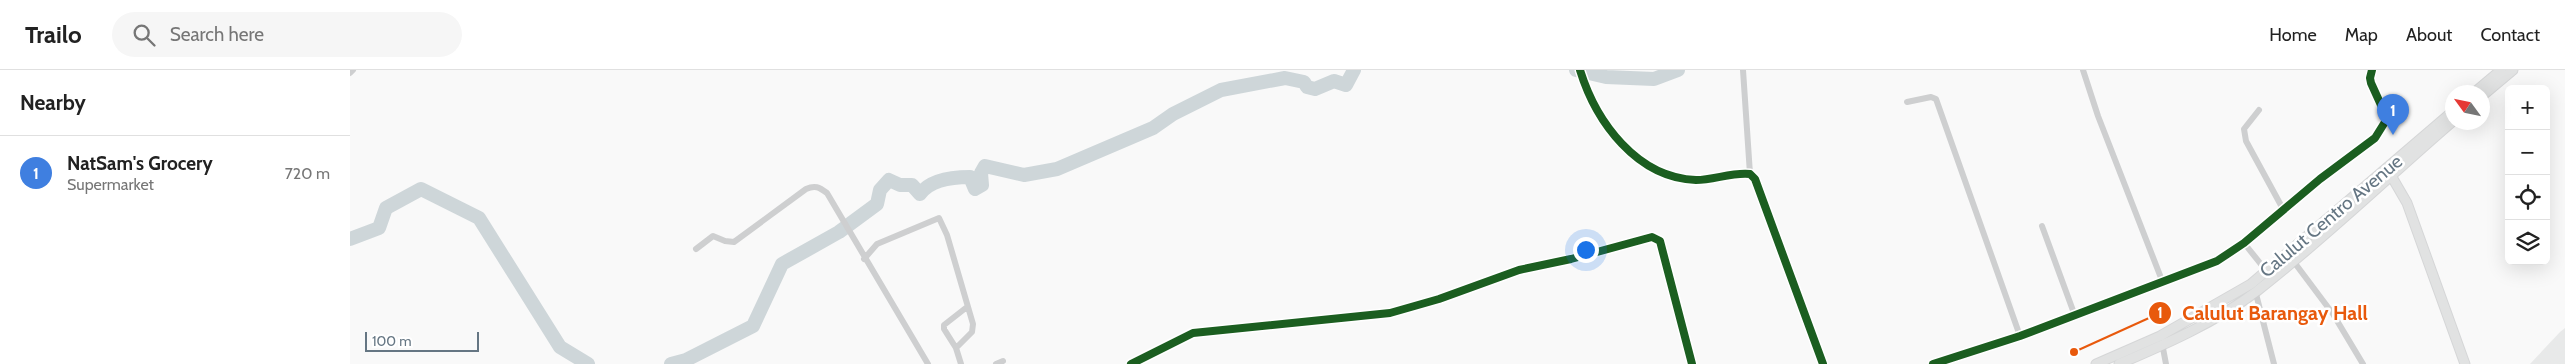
<!DOCTYPE html>
<html lang="en">
<head>
<meta charset="utf-8">
<style>
  :root { --surface:#fff; --page:#f6f6f6; --text:#222; --muted:#767676; --line:#e0e0e0; --accent:#7c3aed }
  body { margin:0; font-family:Cabin,sans-serif; background:var(--page); color:var(--text) }
  .controls { position:absolute; right:15px; top:15px; display:grid; overflow:hidden; border-radius:8px; box-shadow:0 5px 20px #0002 }
  .controls button { width:45px; height:45px; display:grid; place-items:center; padding:0; border:0; border-bottom:1px solid var(--line); background:var(--surface); color:var(--text); font:25px sans-serif }
  .compass { position:absolute; left:2095px; top:15px; width:45px; height:45px; border-radius:50%; background:var(--surface); box-shadow:0 5px 20px #0002; rotate:303deg }
  .scale { position:absolute; left:15px; bottom:12px; width:114px; box-sizing:border-box; padding-left:5px; border:2px solid #657683; border-top:0; font-size:14px; line-height:18px; white-space:nowrap; color:#657683; -webkit-text-stroke:4px #fff; paint-order:stroke }
  .you { position:absolute; left:1235px; top:179px; width:18px; height:18px; margin:-12px; border:4px solid #fff; border-radius:50%; background:#1a73e8; box-shadow:0 0 0 8px #1a73e833 }
  .badge { display:grid; place-items:center; width:32px; height:32px; border-radius:50%; background:var(--accent); color:#fff; font-size:16px; font-weight:700 }
  .pin { position:absolute; translate:-50% -41px; filter:drop-shadow(0 1px 2px #0008) }
  .pin::after { content:''; position:absolute; top:26px; width:18px; height:15px; background:inherit; clip-path:polygon(0 0,100% 0,50% 100%) }
  .list { margin:0; padding:0; list-style:none }
  h2 { display:flex; justify-content:space-between; align-items:center; height:65px; margin:0; padding:0 20px; font-size:21px }
  h2 small { font-size:16px; font-weight:400; color:var(--muted) }
  .list li { display:grid; grid-template-columns:32px 1fr auto; gap:15px; align-items:center; box-sizing:border-box; height:75px; padding:0 20px; border-top:1px solid var(--line) }
  .list b { display:block; font-size:19px; white-space:nowrap }
  .list p { margin:0; font-size:16px; white-space:nowrap; color:var(--muted) }
  .list em { font-size:16px; font-style:normal; color:var(--muted) }
  .icon { flex:none; width:28px; height:28px; fill:none; stroke:currentColor; stroke-width:2; stroke-linecap:round; stroke-linejoin:round }
  .map { position:relative; flex:none; width:2215px; height:294px; overflow:hidden }
  header { display:flex; align-items:center; gap:30px; box-sizing:border-box; height:70px; padding:0 25px; background:var(--surface); border-bottom:1px solid var(--line) }
  header strong { font-size:24px }
  nav { display:flex; gap:28px; margin-inline-start:auto; font-size:18px }
  .search { width:350px; height:45px; background:var(--page); display:flex; align-items:center; gap:12px; box-sizing:border-box; padding:0 18px; border-radius:28px; color:var(--muted); font-size:19px }
  main { display:flex }
  aside { flex:1; background:var(--surface) }
  .map>svg:first-child { display:block }
</style>
</head>
<body>
<header>
<strong>Trailo</strong>
<div class="search"><svg class="icon" aria-label="search" viewBox="0 0 24 24"><circle cx="10" cy="10" r="6"/><path d="M15 15l6 6"/></svg>Search here</div>
<nav><a>Home</a><a>Map</a><a>About</a><a>Contact</a></nav>
</header>
<main>
<aside>
<h2>Nearby<small></small></h2>
<ul class="list">
<li><span class="badge" style="background:#3f7fe0">1</span><div><b>NatSam's Grocery</b><p>Supermarket</p></div><em>720 m</em></li>
</ul>
</aside>
<div class="map">
<svg width="2215" height="294" viewBox="0 0 2215 294">
  <rect width="100%" height="100%" fill="#f9f9f9"/>
  <path fill="#e8e9e9" d="M 2215,258 L 2215,294 L 2180,294 L 2210,262 Z"/>
  <g fill="none" stroke-linecap="round" stroke-linejoin="round">
    <path stroke="#ced6d9" stroke-width="14" d="M 1226,0 L 1256,7 L 1304,9 L 1328,0
      M 0,169 L 29,158 L 36,138 L 71,119 L 129,148 L 210,277 L 238,294
      M 321,294 L 336,290 L 403,256 L 432,194 L 489,162 L 527,134 L 530,120 L 539,110 L 550,115 L 562,115 L 570,124 C 580,110 603,107 620,107 L 625,119 L 632,115 L 631,103 L 635,96 L 674,105 L 707,99 L 803,58 L 823,44 L 871,20 L 935,8 L 954,12 L 957,17 L 965,19 L 984,11 L 996,15 L 1004,0"/>
    <defs>
      <path id="secondary" d="M 2125,22 L 2151,0
        M 2132,26 L 2163,0
        M 2039,102 L 2057,133 L 2115,294
        M 1746,294 L 1810,266 L 1901,214 L 2102,42
        M 1769,294 C 1816,274 1866,252 1907,221 C 1975,168 2037,108 2102,52"/>
    </defs>
    <use href="#secondary" stroke="#d5d6d7" stroke-width="11"/>
    <path stroke="#cecfd0" stroke-width="6" d="M 1230,0 C 1246,52 1287,108 1346,110 C 1364,110 1382,102 1400,104 L 1405,109 L 1473,294
      M 1393,0 L 1400,104
      M 1733,0 L 1748,46 L 1813,213
      M 0,3 L 3,0
      M 1557,32 L 1581,27 L 1586,29 L 1670,266
      M 1909,40 L 1894,59 L 1896,71 L 1933,139
      M 1692,156 L 1725,246
      M 1894,173 L 1918,203
      M 346,179 L 363,166 L 375,171 L 384,172 L 456,119 C 465,115 469,117 477,123 L 578,294
      M 1938,184 L 1983,244 L 2013,294
      M 514,189 L 527,174 L 589,148 L 597,165 L 623,254 L 622,262 L 606,278 L 611,294
      M 1905,220 L 1924,294
      M 1812,273 L 1816,294
      M 606,278 L 594,259 L 594,255 L 617,237
      M 646,294 L 653,291
      M 781,294 L 843,263 L 1040,243 L 1089,229 L 1169,200 L 1221,189 L 1302,167 L 1310,171 L 1342,294
      M 1583,294 L 1670,266 L 1867,191 L 1894,173 L 1970,109 L 2025,68 L 2035,52 L 2036,46 L 2021,13 L 2020,8 L 2022,0"/>
    <use href="#secondary" stroke="#e1e2e2" stroke-width="9"/>
    <defs>
      <path id="cycleway" d="M 1230,0 C 1246,52 1287,108 1346,110 C 1364,110 1382,102 1400,104 L 1405,109 L 1473,294
        M 781,294 L 843,263 L 1040,243 L 1089,229 L 1169,200 L 1221,189 L 1302,167 L 1310,171 L 1342,294
        M 1583,294 L 1670,266 L 1867,191 L 1894,173 L 1970,109 L 2025,68 L 2035,52 L 2036,46 L 2021,13 L 2020,8 L 2022,0"/>
    </defs>
    <use href="#cycleway" stroke="#fff" stroke-width="11"/>
    <use href="#cycleway" stroke="#1b5e20" stroke-width="8"/>
  </g>
  <g text-anchor="middle" dominant-baseline="central" stroke-width="5" stroke-linejoin="round" paint-order="stroke">
    <g font-size="19" fill="#657683" stroke="#fff">
      <text transform="translate(1981 146) rotate(-40)">Calulut Centro Avenue</text>
    </g>
  </g>
  <path fill="none" stroke="#e8590c" stroke-width="2" d="M1724 282L1810 243"/>
  <g fill="#e8590c" stroke="#fff" stroke-width="2">
    <circle cx="1724" cy="282" r="5"/>
    <circle cx="1810" cy="243" r="12"/>
  </g>
  <g font-size="15" text-anchor="middle" font-weight="bold" fill="#fff">
    <text x="1810" y="248">1</text>
  </g>
  <g font-size="20" text-anchor="middle" font-weight="bold" fill="#e8590c" stroke="#fff" stroke-width="5" stroke-linejoin="round" paint-order="stroke">
    <text x="1925" y="250">Calulut Barangay Hall</text>
  </g>
</svg>
<div class="controls">
<button>+</button>
<button>−</button>
<button><svg class="icon" aria-label="locate" viewBox="0 0 24 24"><circle cx="12" cy="12" r="6"/><path d="M12 2v4M12 18v4M2 12h4M18 12h4"/></svg></button>
<button><svg class="icon" aria-label="layers" viewBox="0 0 24 24"><path d="M12 4l9 5-9 5-9-5zM3 14l9 5 9-5"/></svg></button>
</div>
<svg class="compass" viewBox="-18 -18 36 36"><path d="M0-13l5 13h-10z" fill="#e53935"/><path d="M0 13l5-13h-10z" fill="#767676"/></svg>
<div class="scale">100 m</div>
<div class="you"></div>
<div class="pin badge" style="left:2043px;top:65px;background:#3f7fe0">1</div>
</div>
</main>
</body>
</html>
